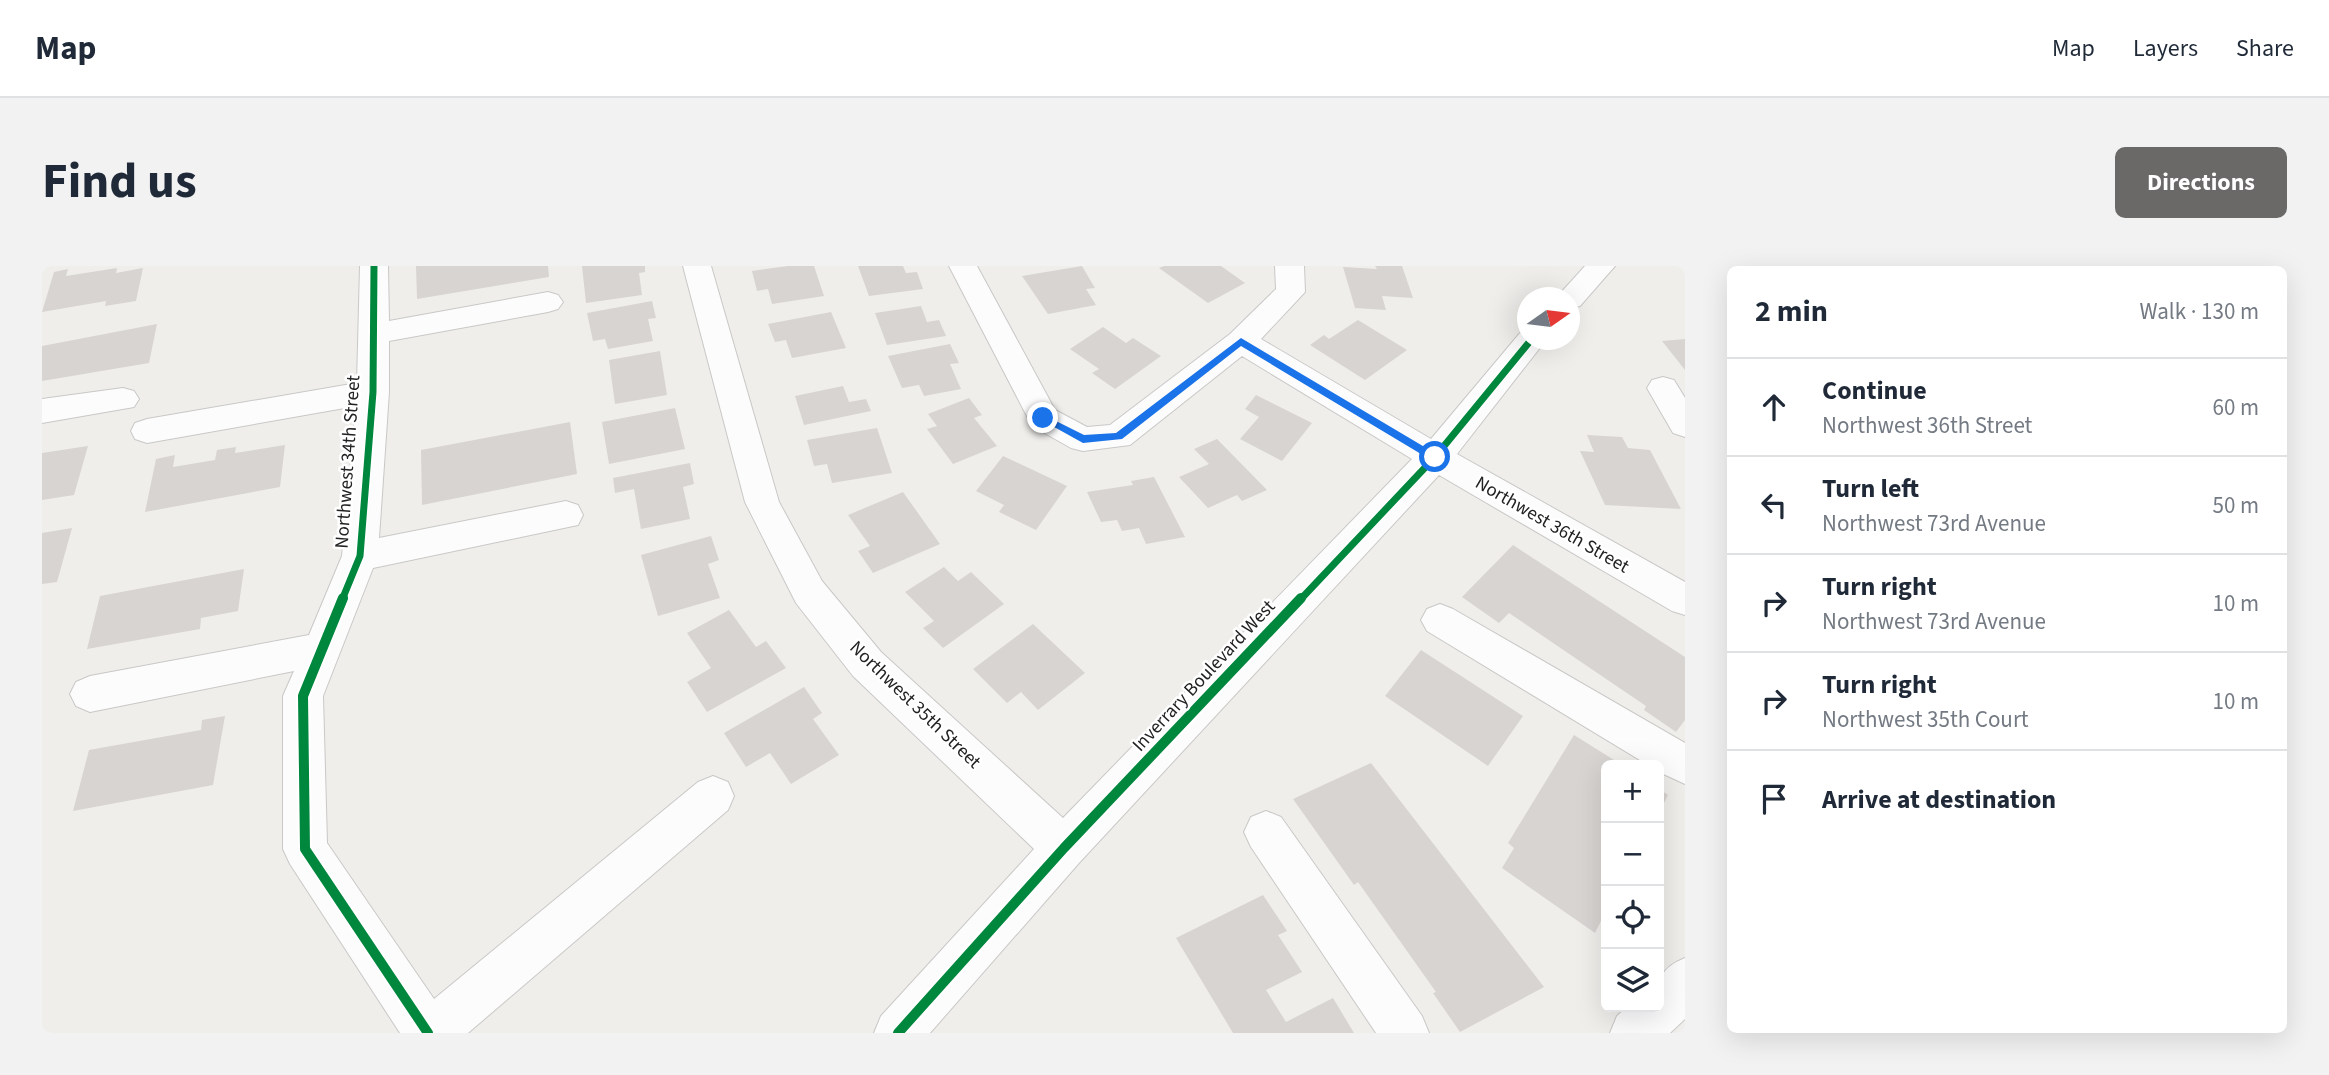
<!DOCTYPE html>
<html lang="en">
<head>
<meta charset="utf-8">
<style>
  :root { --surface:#fff; --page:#f2f2f3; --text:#1f2937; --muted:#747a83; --line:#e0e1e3; --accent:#6a6968 }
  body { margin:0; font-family:"Source Sans 3",sans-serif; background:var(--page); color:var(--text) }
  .controls { position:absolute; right:21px; bottom:21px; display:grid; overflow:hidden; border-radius:10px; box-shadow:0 7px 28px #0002 }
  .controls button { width:63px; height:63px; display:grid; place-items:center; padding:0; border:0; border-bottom:2px solid var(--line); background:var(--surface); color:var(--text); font:35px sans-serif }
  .compass { position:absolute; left:1475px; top:21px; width:63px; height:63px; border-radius:50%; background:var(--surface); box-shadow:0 7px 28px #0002; rotate:76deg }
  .stop { position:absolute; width:21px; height:21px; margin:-16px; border:5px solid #1a73e8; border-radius:50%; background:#fff }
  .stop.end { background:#1a73e8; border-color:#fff; box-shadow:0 2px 7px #0008 }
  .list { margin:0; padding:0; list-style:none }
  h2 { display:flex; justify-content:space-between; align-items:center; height:91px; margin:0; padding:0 28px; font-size:30px }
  h2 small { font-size:23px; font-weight:400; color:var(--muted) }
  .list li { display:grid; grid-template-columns:46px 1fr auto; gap:21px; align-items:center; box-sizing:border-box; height:98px; padding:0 28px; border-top:2px solid var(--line) }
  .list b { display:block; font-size:26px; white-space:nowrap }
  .list p { margin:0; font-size:23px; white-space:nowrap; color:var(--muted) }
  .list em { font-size:23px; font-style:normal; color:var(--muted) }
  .icon { flex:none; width:38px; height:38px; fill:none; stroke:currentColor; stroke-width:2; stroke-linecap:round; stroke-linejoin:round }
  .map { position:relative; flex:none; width:1643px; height:767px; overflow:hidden; border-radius:10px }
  header { display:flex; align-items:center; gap:42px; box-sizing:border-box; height:98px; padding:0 35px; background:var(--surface); border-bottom:2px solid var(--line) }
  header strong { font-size:33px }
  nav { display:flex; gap:38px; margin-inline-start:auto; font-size:24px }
  .intro { display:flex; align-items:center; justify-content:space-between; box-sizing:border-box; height:168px; padding:0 42px }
  h1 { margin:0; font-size:49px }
  .button { padding:18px 32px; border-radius:10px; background:var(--accent); color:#fff; font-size:24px; font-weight:700 }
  main { display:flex; gap:42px; padding:0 42px }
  aside { flex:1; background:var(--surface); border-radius:10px; box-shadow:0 7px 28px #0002 }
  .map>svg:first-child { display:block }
</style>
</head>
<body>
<header>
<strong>Map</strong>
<nav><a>Map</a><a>Layers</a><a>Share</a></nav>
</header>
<div class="intro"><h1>Find us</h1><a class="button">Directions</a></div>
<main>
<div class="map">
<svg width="1643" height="767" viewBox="0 0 1643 767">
  <rect width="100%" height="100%" fill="#f0eeeb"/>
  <path fill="#d7d4d2" d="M 374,0 L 506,0 L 507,11 L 375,33 Z
    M 540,0 L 603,0 L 603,6 L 597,7 L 600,29 L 544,37 Z
    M 746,0 L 772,0 L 782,30 L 730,38 L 726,23 L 715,25 L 710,5 Z
    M 816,0 L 861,0 L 864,7 L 875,6 L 881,23 L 827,30 Z
    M 1040,0 L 1053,22 L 1044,23 L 1054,39 L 1006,48 L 980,10 Z
    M 1122,0 L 1179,0 L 1203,17 L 1166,37 L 1117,2 Z
    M 1333,0 L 1360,0 L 1371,32 L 1340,30 L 1344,44 L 1313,42 L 1301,1 L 1335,3 Z
    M 75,2 L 74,7 L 101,2 L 94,35 L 63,40 L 64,35 L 0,46 L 12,6 L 26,3 L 24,10 Z
    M 610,35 L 614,52 L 606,53 L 611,75 L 566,83 L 563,73 L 551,75 L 545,47 Z
    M 879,40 L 885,56 L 897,54 L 904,70 L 845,79 L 833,47 Z
    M 789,46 L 804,82 L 750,92 L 744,74 L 733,76 L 726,58 Z
    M 1316,54 L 1365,84 L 1323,114 L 1268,79 L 1282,69 L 1287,73 Z
    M 115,58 L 107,97 L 0,115 L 0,80 Z
    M 1061,61 L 1084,77 L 1091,72 L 1119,90 L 1073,123 L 1050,107 L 1057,103 L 1028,83 Z
    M 1643,73 L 1643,104 L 1620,75 Z
    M 908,78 L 917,97 L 908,98 L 919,123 L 882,130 L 877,119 L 860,122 L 846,90 Z
    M 618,85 L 625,129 L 573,138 L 567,94 Z
    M 801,120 L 807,136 L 824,133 L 829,145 L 762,159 L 753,130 Z
    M 1214,129 L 1270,157 L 1240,195 L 1198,173 L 1217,151 L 1203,143 Z
    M 927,132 L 940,149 L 932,152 L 955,180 L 911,198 L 885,163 L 895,160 L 886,148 Z
    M 633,142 L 643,183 L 567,198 L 560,156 Z
    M 528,156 L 535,208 L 380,239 L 379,184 Z
    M 835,162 L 850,207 L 790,217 L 785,198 L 772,200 L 765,174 Z
    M 1545,169 L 1580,171 L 1586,182 L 1608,184 L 1639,243 L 1563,239 L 1538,185 L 1552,186 Z
    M 1175,173 L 1225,224 L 1200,235 L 1195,229 L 1166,242 L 1137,211 L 1167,198 L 1152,183 Z
    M 243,179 L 238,221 L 103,246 L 114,193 L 133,189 L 131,201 L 173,194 L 175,184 L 194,181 L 193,187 Z
    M 46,180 L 32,229 L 0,234 L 0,187 Z
    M 961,190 L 1025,220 L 994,264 L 957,246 L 962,239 L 934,225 Z
    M 648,197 L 652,218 L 641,221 L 648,253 L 599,263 L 592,223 L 573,227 L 571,212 Z
    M 1112,211 L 1143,271 L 1104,278 L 1097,262 L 1080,265 L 1075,254 L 1059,256 L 1045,226 L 1091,219 L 1089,215 Z
    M 861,226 L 898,278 L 831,307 L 816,285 L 828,280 L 806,249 Z
    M 30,262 L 15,316 L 0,318 L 0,267 Z
    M 669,270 L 677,294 L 666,298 L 678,332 L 616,350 L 599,289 Z
    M 1471,279 L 1643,391 L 1643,454 L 1634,466 L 1602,444 L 1604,440 L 1467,347 L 1457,357 L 1420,331 Z
    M 902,301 L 916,315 L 929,306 L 962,338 L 901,382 L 881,362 L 892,355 L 863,326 Z
    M 202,303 L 196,345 L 159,352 L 158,363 L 45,383 L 58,330 Z
    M 687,344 L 714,381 L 724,375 L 744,402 L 665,446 L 645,416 L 669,402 L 645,367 Z
    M 991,358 L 1043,407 L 996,444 L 979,426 L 965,437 L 931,403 Z
    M 1379,384 L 1481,450 L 1446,500 L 1343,430 Z
    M 762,421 L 780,447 L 771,453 L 797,489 L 749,518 L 728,487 L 704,501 L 682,467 Z
    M 183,450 L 171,519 L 31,545 L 47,484 L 159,464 L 160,454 Z
    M 1532,469 L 1580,499 L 1564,499 L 1564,645 L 1553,667 L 1460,602 L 1472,582 L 1466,577 Z
    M 1329,497 L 1502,721 L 1418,766 L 1391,727 L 1394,726 L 1316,616 L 1312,619 L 1251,533 Z
    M 1617,523 L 1626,529 L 1617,547 Z
    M 1221,629 L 1245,665 L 1236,669 L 1260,706 L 1224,724 L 1244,756 L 1291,732 L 1312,767 L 1191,767 L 1134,672 Z"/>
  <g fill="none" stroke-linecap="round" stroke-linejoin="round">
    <defs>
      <path id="minor" d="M 318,0 L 346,0 L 347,55 L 506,26 L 516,29 L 521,36 L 516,43 L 506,46 L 347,75 L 347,126 L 337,272 L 524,235 L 536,239 L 541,249 L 536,259 L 331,302 L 281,430 L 285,577 L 392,733 L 656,516 L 671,510 L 686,516 L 692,530 L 686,544 L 426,767 L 358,767 L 248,598 L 241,583 L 241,430 L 252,405 L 48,446 L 34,440 L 28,428 L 34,416 L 48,410 L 267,369 L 300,290 L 314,140 L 105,177 L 93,173 L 89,165 L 93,157 L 105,153 L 315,117 Z
        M 641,0 L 669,0 L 737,236 L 780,315 L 839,386 L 1021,552 L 1370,193 L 1200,90 L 1088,179 L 1041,185 L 1029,182 L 990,160 L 907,0 L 935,0 L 1013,144 L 1045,161 L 1068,159 L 1188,68 L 1234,23 L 1233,0 L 1262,0 L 1263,26 L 1219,73 L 1389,173 L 1478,67 L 1486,65 L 1486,74 L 1504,74 L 1415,188 L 1643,316 L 1643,349 L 1630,345 L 1397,209 L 1037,597 L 888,767 L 832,767 L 839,750 L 992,583 L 811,410 L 754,337 L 703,236 Z
        M 1543,0 L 1573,0 L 1538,40 L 1528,42 L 1528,32 L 1514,32 Z
        M 1621,111 L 1632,114 L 1643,132 L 1643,171 L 1631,167 L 1605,122 L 1610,114 Z
        M 81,122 L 92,125 L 97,133 L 92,141 L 0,157 L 0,133 Z
        M 1398,338 L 1411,343 L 1643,477 L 1643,518 L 1617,506 L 1617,499 L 1606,499 L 1385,365 L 1379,354 L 1385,343 Z
        M 1224,545 L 1239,551 L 1380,750 L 1387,767 L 1334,767 L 1209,581 L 1202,566 L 1209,551 Z
        M 1643,692 L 1643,753 L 1628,767 L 1568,767 L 1575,750 L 1585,741 L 1617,741 C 1617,714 1616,703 1643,692 Z"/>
    </defs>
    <use href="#minor" stroke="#c9c8c7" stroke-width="2"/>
    <use href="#minor" fill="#fdfcfc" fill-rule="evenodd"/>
    <defs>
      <path id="cycleway-far1" d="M 300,334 L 318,290 L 331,126 L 332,0
        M 1258,334 L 1393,191 L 1489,74"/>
      <path id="cycleway" d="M 301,332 L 261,430 L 263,583 L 386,767
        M 856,767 L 1022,582 L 1259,332"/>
    </defs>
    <use href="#cycleway-far1" stroke="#fff" stroke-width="10"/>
    <use href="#cycleway" stroke="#fff" stroke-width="14"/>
    <use href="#cycleway-far1" stroke="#00873e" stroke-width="7"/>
    <use href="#cycleway" stroke="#00873e" stroke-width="10"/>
  </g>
  <path fill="#1a73e8" d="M 1199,72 L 1396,189 L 1396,194 L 1389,194 L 1199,80 L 1080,173 L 1041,177 L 996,152 L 1004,150 L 1042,169 L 1074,167 Z"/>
  <g text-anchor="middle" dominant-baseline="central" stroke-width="5" stroke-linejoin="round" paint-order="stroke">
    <g font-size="19" fill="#222" stroke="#fff">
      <text transform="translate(306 196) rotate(-86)">Northwest 34th Street</text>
      <text transform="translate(1510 259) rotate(30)">Northwest 36th Street</text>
      <text transform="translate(1162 410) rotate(-47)">Inverrary Boulevard West</text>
      <text transform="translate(873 439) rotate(44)">Northwest 35th Street</text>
    </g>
  </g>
</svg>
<div class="controls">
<button>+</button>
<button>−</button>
<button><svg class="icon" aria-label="locate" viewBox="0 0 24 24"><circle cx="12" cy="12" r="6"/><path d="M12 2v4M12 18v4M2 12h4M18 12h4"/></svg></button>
<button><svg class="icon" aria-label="layers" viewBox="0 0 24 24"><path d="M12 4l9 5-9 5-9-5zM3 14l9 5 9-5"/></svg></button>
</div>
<svg class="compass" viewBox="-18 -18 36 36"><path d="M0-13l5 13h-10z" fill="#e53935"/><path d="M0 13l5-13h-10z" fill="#747a83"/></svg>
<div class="stop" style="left:1393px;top:191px"></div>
<div class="stop end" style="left:1001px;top:152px"></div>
</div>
<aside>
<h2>2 min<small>Walk · 130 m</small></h2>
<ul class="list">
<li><svg class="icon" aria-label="ahead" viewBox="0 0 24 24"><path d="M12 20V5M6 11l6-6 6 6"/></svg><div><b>Continue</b><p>Northwest 36th Street</p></div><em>60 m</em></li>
<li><svg class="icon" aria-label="left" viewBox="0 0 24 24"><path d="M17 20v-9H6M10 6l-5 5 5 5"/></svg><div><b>Turn left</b><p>Northwest 73rd Avenue</p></div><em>50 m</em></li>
<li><svg class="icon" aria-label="right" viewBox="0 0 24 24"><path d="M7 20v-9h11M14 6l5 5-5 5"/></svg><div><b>Turn right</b><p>Northwest 73rd Avenue</p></div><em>10 m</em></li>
<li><svg class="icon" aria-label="right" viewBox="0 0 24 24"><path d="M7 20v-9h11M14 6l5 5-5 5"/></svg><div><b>Turn right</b><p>Northwest 35th Court</p></div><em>10 m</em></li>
<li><svg class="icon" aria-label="arrive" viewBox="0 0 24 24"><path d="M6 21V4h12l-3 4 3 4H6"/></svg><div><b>Arrive at destination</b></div></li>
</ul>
</aside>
</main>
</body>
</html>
